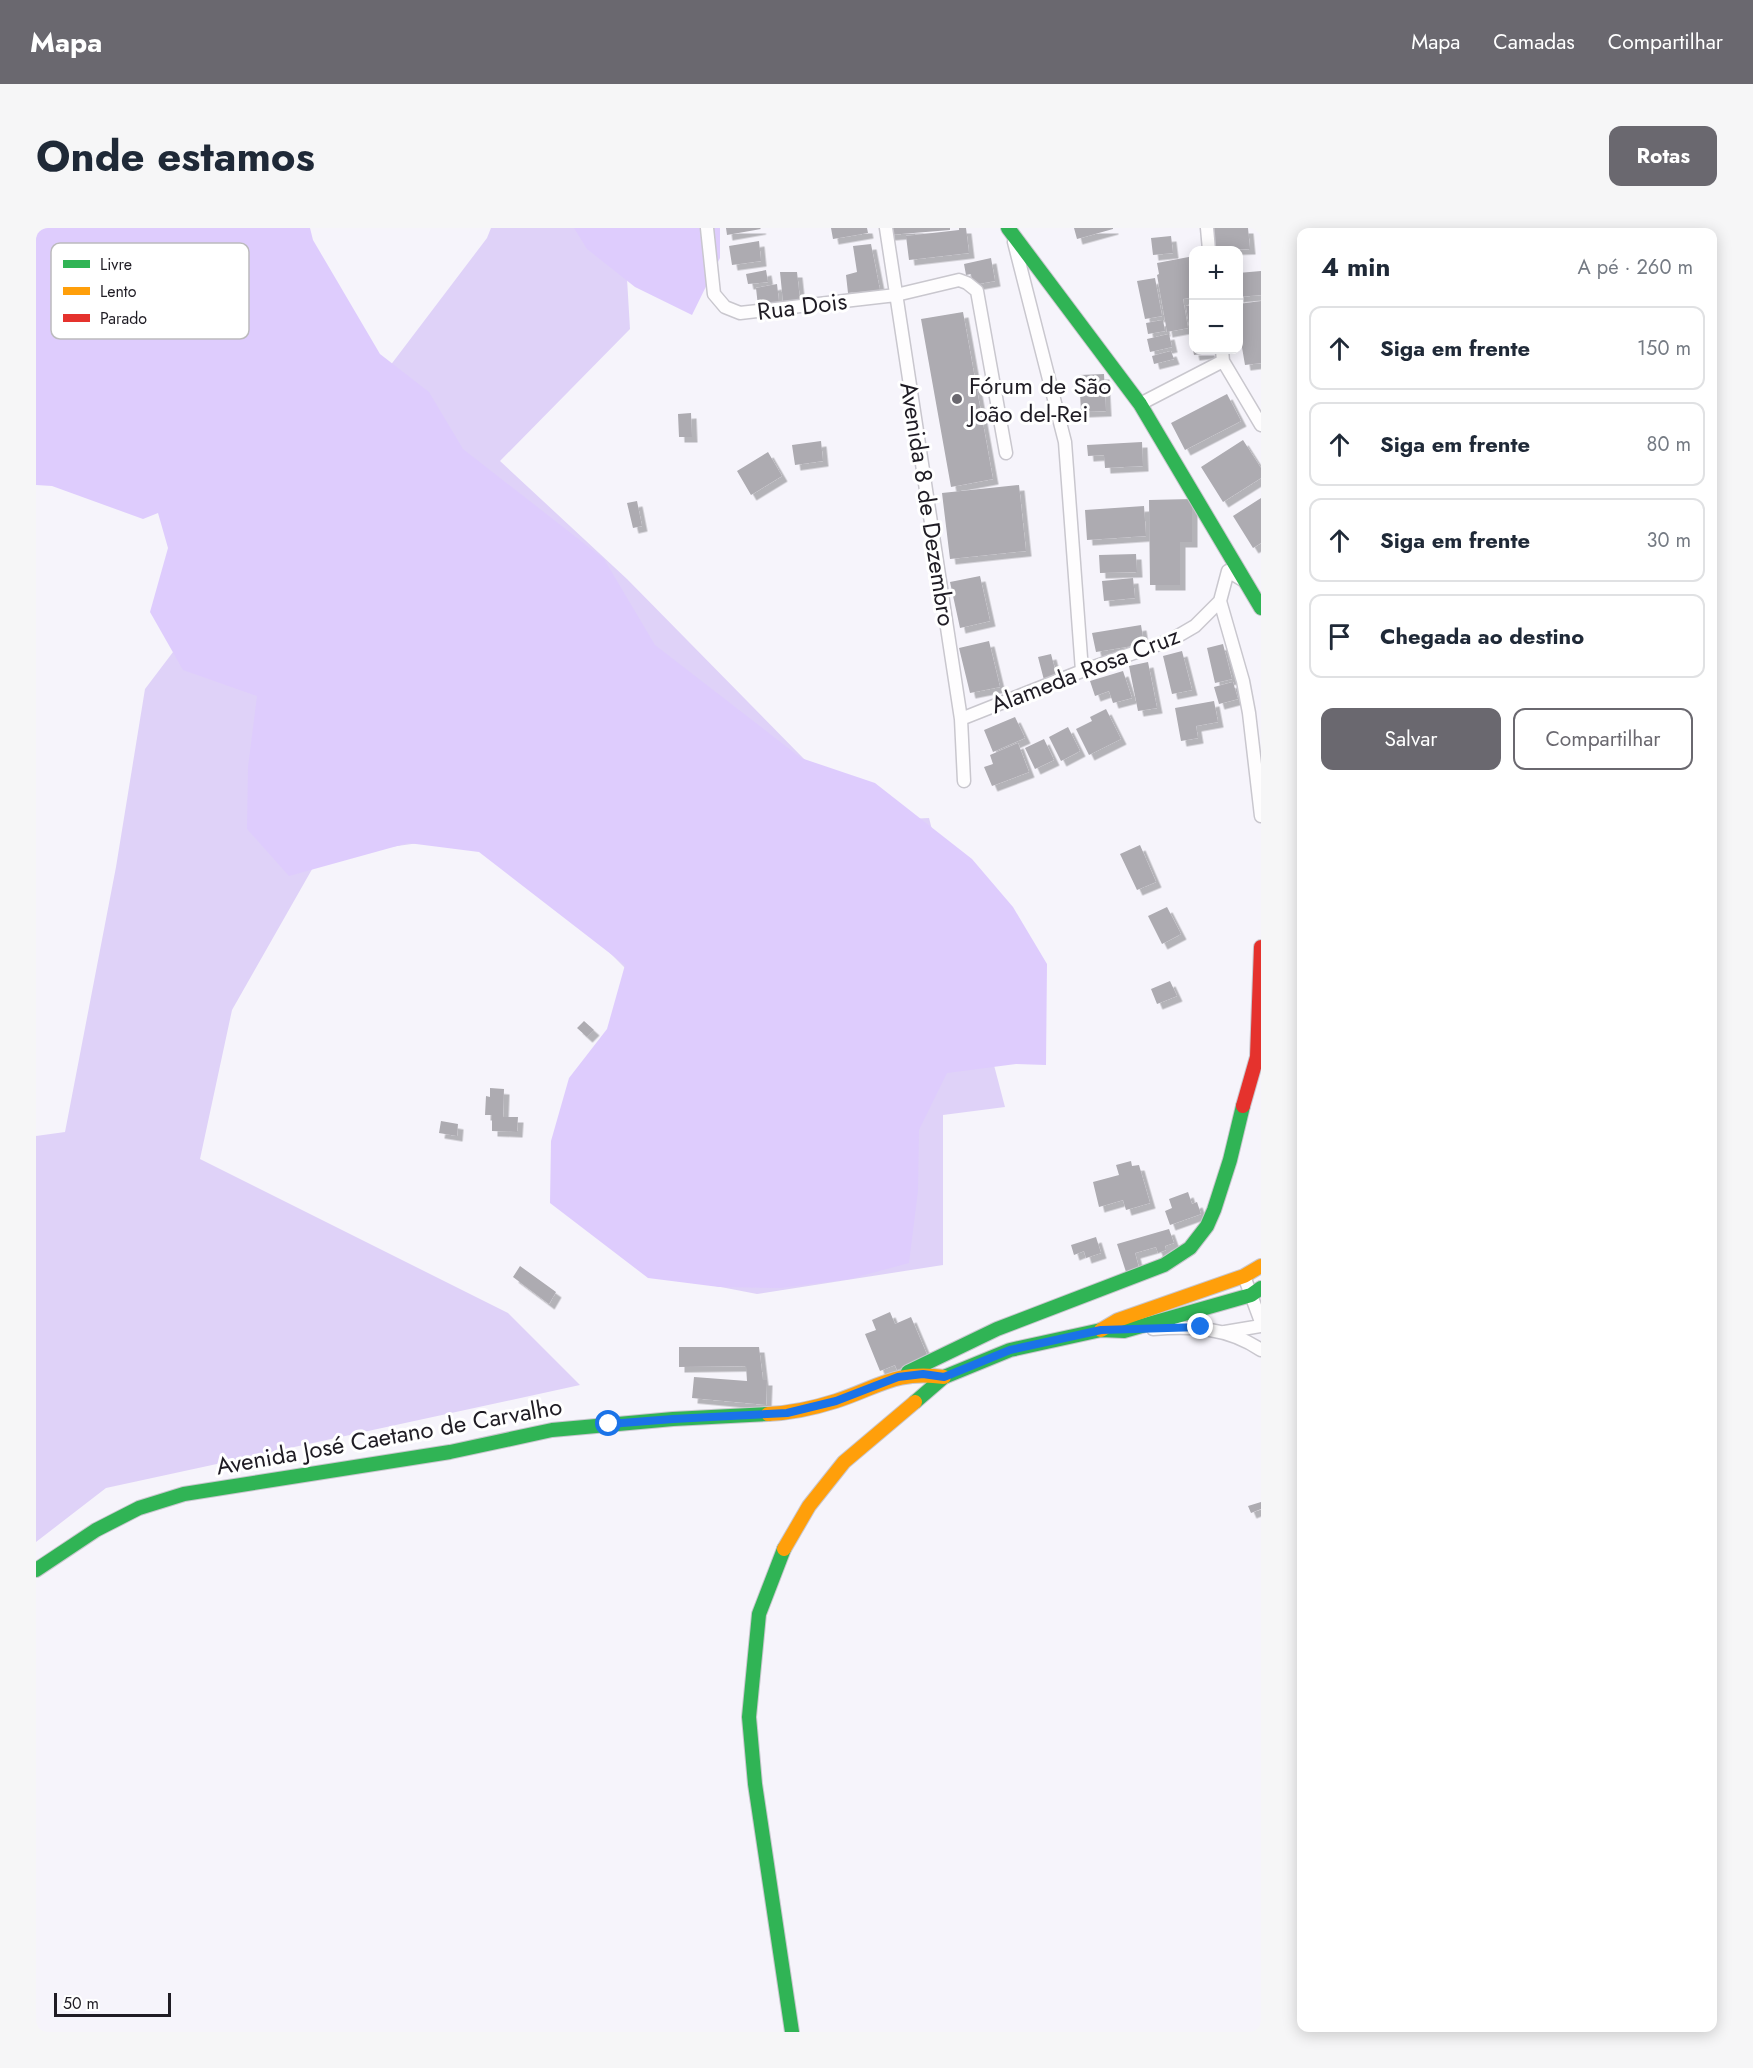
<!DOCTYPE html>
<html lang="pt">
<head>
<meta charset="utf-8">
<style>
  :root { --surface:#fff; --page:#f6f6f7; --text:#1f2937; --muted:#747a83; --line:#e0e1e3; --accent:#6a686f }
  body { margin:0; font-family:Jost,sans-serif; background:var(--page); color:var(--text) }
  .controls { position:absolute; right:18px; top:18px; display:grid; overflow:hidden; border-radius:12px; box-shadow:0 3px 15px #0003 }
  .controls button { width:54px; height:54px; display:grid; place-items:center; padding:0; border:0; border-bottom:2px solid var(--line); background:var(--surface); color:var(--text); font:30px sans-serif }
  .scale { position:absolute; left:18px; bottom:15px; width:117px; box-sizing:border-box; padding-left:6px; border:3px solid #1f1c24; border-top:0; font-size:16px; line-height:21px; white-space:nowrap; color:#1f1c24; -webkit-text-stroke:4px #fff; paint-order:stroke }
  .stop { position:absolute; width:18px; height:18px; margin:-14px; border:4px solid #1a73e8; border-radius:50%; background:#fff }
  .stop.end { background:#1a73e8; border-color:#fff; box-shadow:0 2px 6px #0008 }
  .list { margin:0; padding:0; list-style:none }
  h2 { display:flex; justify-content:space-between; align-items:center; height:78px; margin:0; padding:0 24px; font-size:26px }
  h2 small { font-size:20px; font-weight:400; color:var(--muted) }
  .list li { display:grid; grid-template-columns:39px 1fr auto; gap:18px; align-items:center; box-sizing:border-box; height:84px; margin:0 12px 12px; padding:0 12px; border:2px solid var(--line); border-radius:12px }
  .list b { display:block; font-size:22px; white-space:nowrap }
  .list em { font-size:20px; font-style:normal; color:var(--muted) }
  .actions { display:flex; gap:12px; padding:18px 24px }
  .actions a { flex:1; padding:14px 0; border:2px solid var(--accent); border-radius:12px; text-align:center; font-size:21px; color:var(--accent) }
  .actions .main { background:var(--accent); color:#fff }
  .icon { flex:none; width:33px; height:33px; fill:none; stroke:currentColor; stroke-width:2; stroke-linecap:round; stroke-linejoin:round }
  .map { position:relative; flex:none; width:1225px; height:1804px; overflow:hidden; border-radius:12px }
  header { display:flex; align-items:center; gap:36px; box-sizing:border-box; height:84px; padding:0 30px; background:var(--accent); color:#fff }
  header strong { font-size:28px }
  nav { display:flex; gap:33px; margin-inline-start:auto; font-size:21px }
  .intro { display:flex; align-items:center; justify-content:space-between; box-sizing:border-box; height:144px; padding:0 36px }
  h1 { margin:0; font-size:42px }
  .button { padding:15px 27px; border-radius:12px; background:var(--accent); color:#fff; font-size:21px; font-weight:700 }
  main { display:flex; gap:36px; padding:0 36px }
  aside { flex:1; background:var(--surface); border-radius:12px; box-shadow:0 3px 15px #0003 }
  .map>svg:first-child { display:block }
</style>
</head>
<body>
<header>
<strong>Mapa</strong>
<nav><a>Mapa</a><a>Camadas</a><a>Compartilhar</a></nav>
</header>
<div class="intro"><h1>Onde estamos</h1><a class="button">Rotas</a></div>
<main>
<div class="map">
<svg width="1225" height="1804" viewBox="0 0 1225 1804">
  <defs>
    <filter id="shadow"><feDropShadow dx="5.5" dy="5.5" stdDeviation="0" flood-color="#0004"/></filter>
  </defs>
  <rect width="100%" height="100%" fill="#f6f4fb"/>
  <path fill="#dfd2f8" d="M 455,0 L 588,0 L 594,101 L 464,233 L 591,351 L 829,593 L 893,590 L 969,879 L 907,887 L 907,1037 L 721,1066 L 633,1049 L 608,759 L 454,605 L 283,629 L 196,782 L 164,931 L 472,1085 L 544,1157 L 70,1260 L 0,1314 L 0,908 L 29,904 L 80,639 L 109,461 L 451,10 Z"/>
  <path fill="#deccfd" d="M 0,0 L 274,0 L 277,12 L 344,126 L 393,164 L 427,221 L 568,331 L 619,417 L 765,530 L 839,555 L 936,631 L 977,679 L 1011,736 L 1010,837 L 980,836 L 911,845 L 883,902 L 882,963 L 873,1035 L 814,1051 L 745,1060 L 683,1059 L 612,1050 L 514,975 L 515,913 L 533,850 L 571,801 L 589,737 L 443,624 L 372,615 L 253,648 L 211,601 L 212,539 L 221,468 L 147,442 L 114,384 L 132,320 L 122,285 L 107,291 L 16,258 L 0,257 Z
    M 538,0 L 684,0 L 684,30 L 656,87 L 599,59 L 551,21 Z"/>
  <path fill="#adabb1" filter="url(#shadow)" d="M 690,0 L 724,0 L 725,1 L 691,7 Z
    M 795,0 L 831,0 L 832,5 L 797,11 Z
    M 852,0 L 914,0 L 914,2 L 853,7 Z
    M 923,0 L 930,0 L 933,25 L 873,32 L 870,8 L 923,2 Z
    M 1038,0 L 1077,0 L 1077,1 L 1041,11 Z
    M 1177,0 L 1212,0 L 1214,21 L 1179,22 Z
    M 1135,8 L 1137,25 L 1117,27 L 1115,10 Z
    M 723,13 L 725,33 L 696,37 L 693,18 Z
    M 835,16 L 844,62 L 812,65 L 810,47 L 821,44 L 817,18 Z
    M 1158,28 L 1158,69 L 1147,71 L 1152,100 L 1131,104 L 1121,47 L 1123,46 L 1121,35 Z
    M 955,30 L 959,53 L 937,57 L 935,46 L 930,47 L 928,36 Z
    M 730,42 L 732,54 L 712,56 L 710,46 Z
    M 1225,43 L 1225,67 L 1202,69 L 1202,45 Z
    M 744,44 L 761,44 L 764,72 L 747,74 Z
    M 1119,50 L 1126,88 L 1109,91 L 1101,53 Z
    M 741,56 L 743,74 L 722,78 L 720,60 Z
    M 1225,73 L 1225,135 L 1209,137 L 1202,96 L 1202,76 Z
    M 1158,77 L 1158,117 L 1156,117 L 1150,78 Z
    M 927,84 L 957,251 L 915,259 L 885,91 Z
    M 1127,92 L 1129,103 L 1112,106 L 1110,95 Z
    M 1133,106 L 1136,119 L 1114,124 L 1111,111 Z
    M 1157,122 L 1173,122 L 1174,125 L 1158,127 Z
    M 1135,123 L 1138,131 L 1118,136 L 1116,128 Z
    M 1068,146 L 1070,183 L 1045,184 L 1043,147 Z
    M 1191,166 L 1205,193 L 1149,222 L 1135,195 Z
    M 655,185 L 656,209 L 643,209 L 642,186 Z
    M 1207,212 L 1225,240 L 1225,250 L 1187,274 L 1165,239 Z
    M 785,213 L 787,233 L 759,237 L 756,217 Z
    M 1106,214 L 1107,238 L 1069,240 L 1068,227 L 1052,228 L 1051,217 Z
    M 732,224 L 746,248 L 715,267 L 701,243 Z
    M 983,257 L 990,323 L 914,331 L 906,265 Z
    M 1225,270 L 1225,315 L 1217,320 L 1197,288 Z
    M 1156,271 L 1156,314 L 1144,314 L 1144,357 L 1114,357 L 1113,272 Z
    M 601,273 L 606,298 L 597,300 L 591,275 Z
    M 1108,278 L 1110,308 L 1051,312 L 1049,282 Z
    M 1100,326 L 1101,344 L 1064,345 L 1063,327 Z
    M 944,348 L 954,393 L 924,400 L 914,354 Z
    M 1097,350 L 1099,370 L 1068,373 L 1066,353 Z
    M 1105,397 L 1108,416 L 1060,424 L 1056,405 Z
    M 953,413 L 964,459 L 934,465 L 923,420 Z
    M 1187,416 L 1196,451 L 1179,455 L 1171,420 Z
    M 1146,423 L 1156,462 L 1136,466 L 1127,428 Z
    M 1015,426 L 1021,449 L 1008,452 L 1002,429 Z
    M 1112,434 L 1121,480 L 1102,483 L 1093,438 Z
    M 1087,443 L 1096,470 L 1077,475 L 1073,463 L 1059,468 L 1054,453 Z
    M 1197,454 L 1202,471 L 1183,476 L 1178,459 Z
    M 1178,473 L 1182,494 L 1160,498 L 1162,510 L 1145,513 L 1139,480 Z
    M 1070,481 L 1085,511 L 1053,527 L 1040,501 L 1056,493 L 1054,489 Z
    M 979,489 L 989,510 L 957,524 L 948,502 Z
    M 1032,499 L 1044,523 L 1025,533 L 1013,509 Z
    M 1008,511 L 1018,532 L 999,541 L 989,520 Z
    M 982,515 L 993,544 L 956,558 L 948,539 L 957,536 L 954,527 Z
    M 1104,617 L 1120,654 L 1101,662 L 1084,626 Z
    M 1131,679 L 1145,706 L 1126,716 L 1112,688 Z
    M 1134,753 L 1141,768 L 1121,776 L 1115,761 Z
    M 548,793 L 558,802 L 551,809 L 541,800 Z
    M 454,860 L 468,861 L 467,889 L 482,889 L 481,904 L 456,903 L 456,887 L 449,887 L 450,868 L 454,869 Z
    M 405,893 L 422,896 L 421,908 L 403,905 Z
    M 1095,933 L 1096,938 L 1103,937 L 1114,975 L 1090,982 L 1087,972 L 1063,979 L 1057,954 L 1083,947 L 1080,937 Z
    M 1152,964 L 1156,976 L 1161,974 L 1165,986 L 1134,997 L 1129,983 L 1136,980 L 1133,971 Z
    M 1133,1001 L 1138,1015 L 1129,1018 L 1130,1022 L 1122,1025 L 1120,1019 L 1099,1025 L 1103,1040 L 1090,1044 L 1081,1016 Z
    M 1060,1009 L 1065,1025 L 1050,1030 L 1048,1023 L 1038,1027 L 1035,1017 Z
    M 484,1038 L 520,1064 L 513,1076 L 477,1049 Z
    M 854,1084 L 859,1096 L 875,1089 L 892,1129 L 861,1142 L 859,1137 L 844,1143 L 829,1106 L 840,1102 L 836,1092 Z
    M 643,1119 L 723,1119 L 727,1152 L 731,1152 L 730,1177 L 656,1170 L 658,1149 L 711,1153 L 710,1138 L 643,1139 Z
    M 1225,1274 L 1225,1281 L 1215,1285 L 1212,1278 Z"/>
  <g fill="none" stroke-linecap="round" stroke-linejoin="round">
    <defs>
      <path id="street" d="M 671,0 L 678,66 L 689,79 L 704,85 L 860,67 L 923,52 L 931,55 L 941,63 L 970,225
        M 850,0 L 925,491 L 928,553
        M 1171,0 L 1173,22
        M 978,14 L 1029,214 L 1046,443
        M 1186,122 L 1187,133 L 1225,197
        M 1104,176 L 1187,133
        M 1184,373 L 1207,453 L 1213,485 L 1225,588
        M 925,491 L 1046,443 L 1135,412 L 1159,398 L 1184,373 L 1192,343 L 1207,352
        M 1208,1048 L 1225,1094
        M 1117,1101 C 1156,1098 1191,1099 1225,1122
        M 1189,1104 L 1225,1098"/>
      <path id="fast" d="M 972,0 L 1104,176 L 1225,380
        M 872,1144 L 961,1101 L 1128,1037 L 1154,1020 L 1171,998 L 1178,982 L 1194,932 L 1207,878
        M 879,1174 L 908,1149 L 974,1122 L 1065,1102 L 1088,1103 L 1215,1067 L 1225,1060
        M 748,1321 L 723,1386 L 713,1489 L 719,1556 L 756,1804
        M 0,1342 L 60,1302 L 103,1280 L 148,1266 L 414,1224 L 516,1202 L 637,1191 L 732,1186"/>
      <path id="slow" d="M 1065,1102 L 1082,1092 L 1208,1048 L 1225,1038
        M 732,1186 C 755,1185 778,1180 800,1173 C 843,1159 860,1142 908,1149
        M 748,1321 L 773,1278 L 808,1234 L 879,1174"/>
      <path id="jam" d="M 1207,878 L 1221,829 L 1225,719"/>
    </defs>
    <use href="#street" stroke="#c9c7ce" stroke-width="15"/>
    <use href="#fast" stroke="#c9c7ce" stroke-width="16"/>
    <use href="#slow" stroke="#c9c7ce" stroke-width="16"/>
    <use href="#jam" stroke="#c9c7ce" stroke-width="16"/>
    <use href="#street" stroke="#fefdfe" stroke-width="12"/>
    <use href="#fast" stroke="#30b455" stroke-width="14"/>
    <use href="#slow" stroke="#ff9f0a" stroke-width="14"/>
    <use href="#jam" stroke="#e5322d" stroke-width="14"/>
  </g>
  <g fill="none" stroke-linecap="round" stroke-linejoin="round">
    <path stroke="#1a73e8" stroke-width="8" d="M 573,1196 L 637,1191 L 751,1185 L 800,1173 L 862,1149 L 887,1146 L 908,1149 L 974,1122 L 1065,1102 L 1165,1099"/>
  </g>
  <circle fill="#6a686f" stroke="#fff" stroke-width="2" cx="921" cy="171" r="6"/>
  <g text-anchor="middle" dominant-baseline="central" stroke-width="6" stroke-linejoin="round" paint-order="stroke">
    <g font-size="24" fill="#1f1c24" stroke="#fff">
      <text transform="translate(766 78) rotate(-7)">Rua Dois</text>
      <text transform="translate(892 276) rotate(81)">Avenida 8 de Dezembro</text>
      <text transform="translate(1049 442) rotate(-21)">Alameda Rosa Cruz</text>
      <text transform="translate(353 1208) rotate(-10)">Avenida José Caetano de Carvalho</text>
    </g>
    <g font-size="24" fill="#1f1c24" stroke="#fff" text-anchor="start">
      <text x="933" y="157">Fórum de São<tspan x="933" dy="28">João del-Rei</tspan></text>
    </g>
  </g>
  <rect x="15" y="15" width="198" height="96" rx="9" fill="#fff" stroke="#bcbbbd" stroke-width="1.5"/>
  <rect x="27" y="32" width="27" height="8" fill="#30b455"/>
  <rect x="27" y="59" width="27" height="8" fill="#ff9f0a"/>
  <rect x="27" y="86" width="27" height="8" fill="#e5322d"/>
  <g font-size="16" fill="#1f1c24">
    <text x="64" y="42">Livre</text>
    <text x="64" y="69">Lento</text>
    <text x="64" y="96">Parado</text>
  </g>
</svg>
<div class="controls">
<button>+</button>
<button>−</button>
</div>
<div class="scale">50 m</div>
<div class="stop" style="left:573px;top:1196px"></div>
<div class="stop end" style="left:1165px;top:1099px"></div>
</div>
<aside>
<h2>4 min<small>A pé · 260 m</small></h2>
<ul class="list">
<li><svg class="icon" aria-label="ahead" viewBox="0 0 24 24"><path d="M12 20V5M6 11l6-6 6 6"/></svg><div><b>Siga em frente</b></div><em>150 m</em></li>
<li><svg class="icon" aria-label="ahead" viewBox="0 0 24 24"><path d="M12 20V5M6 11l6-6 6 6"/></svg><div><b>Siga em frente</b></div><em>80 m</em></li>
<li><svg class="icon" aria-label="ahead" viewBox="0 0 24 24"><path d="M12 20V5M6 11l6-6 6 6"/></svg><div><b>Siga em frente</b></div><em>30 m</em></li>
<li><svg class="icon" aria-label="arrive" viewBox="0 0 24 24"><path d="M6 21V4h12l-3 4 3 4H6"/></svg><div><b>Chegada ao destino</b></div></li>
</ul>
<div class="actions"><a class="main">Salvar</a><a>Compartilhar</a></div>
</aside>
</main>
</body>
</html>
